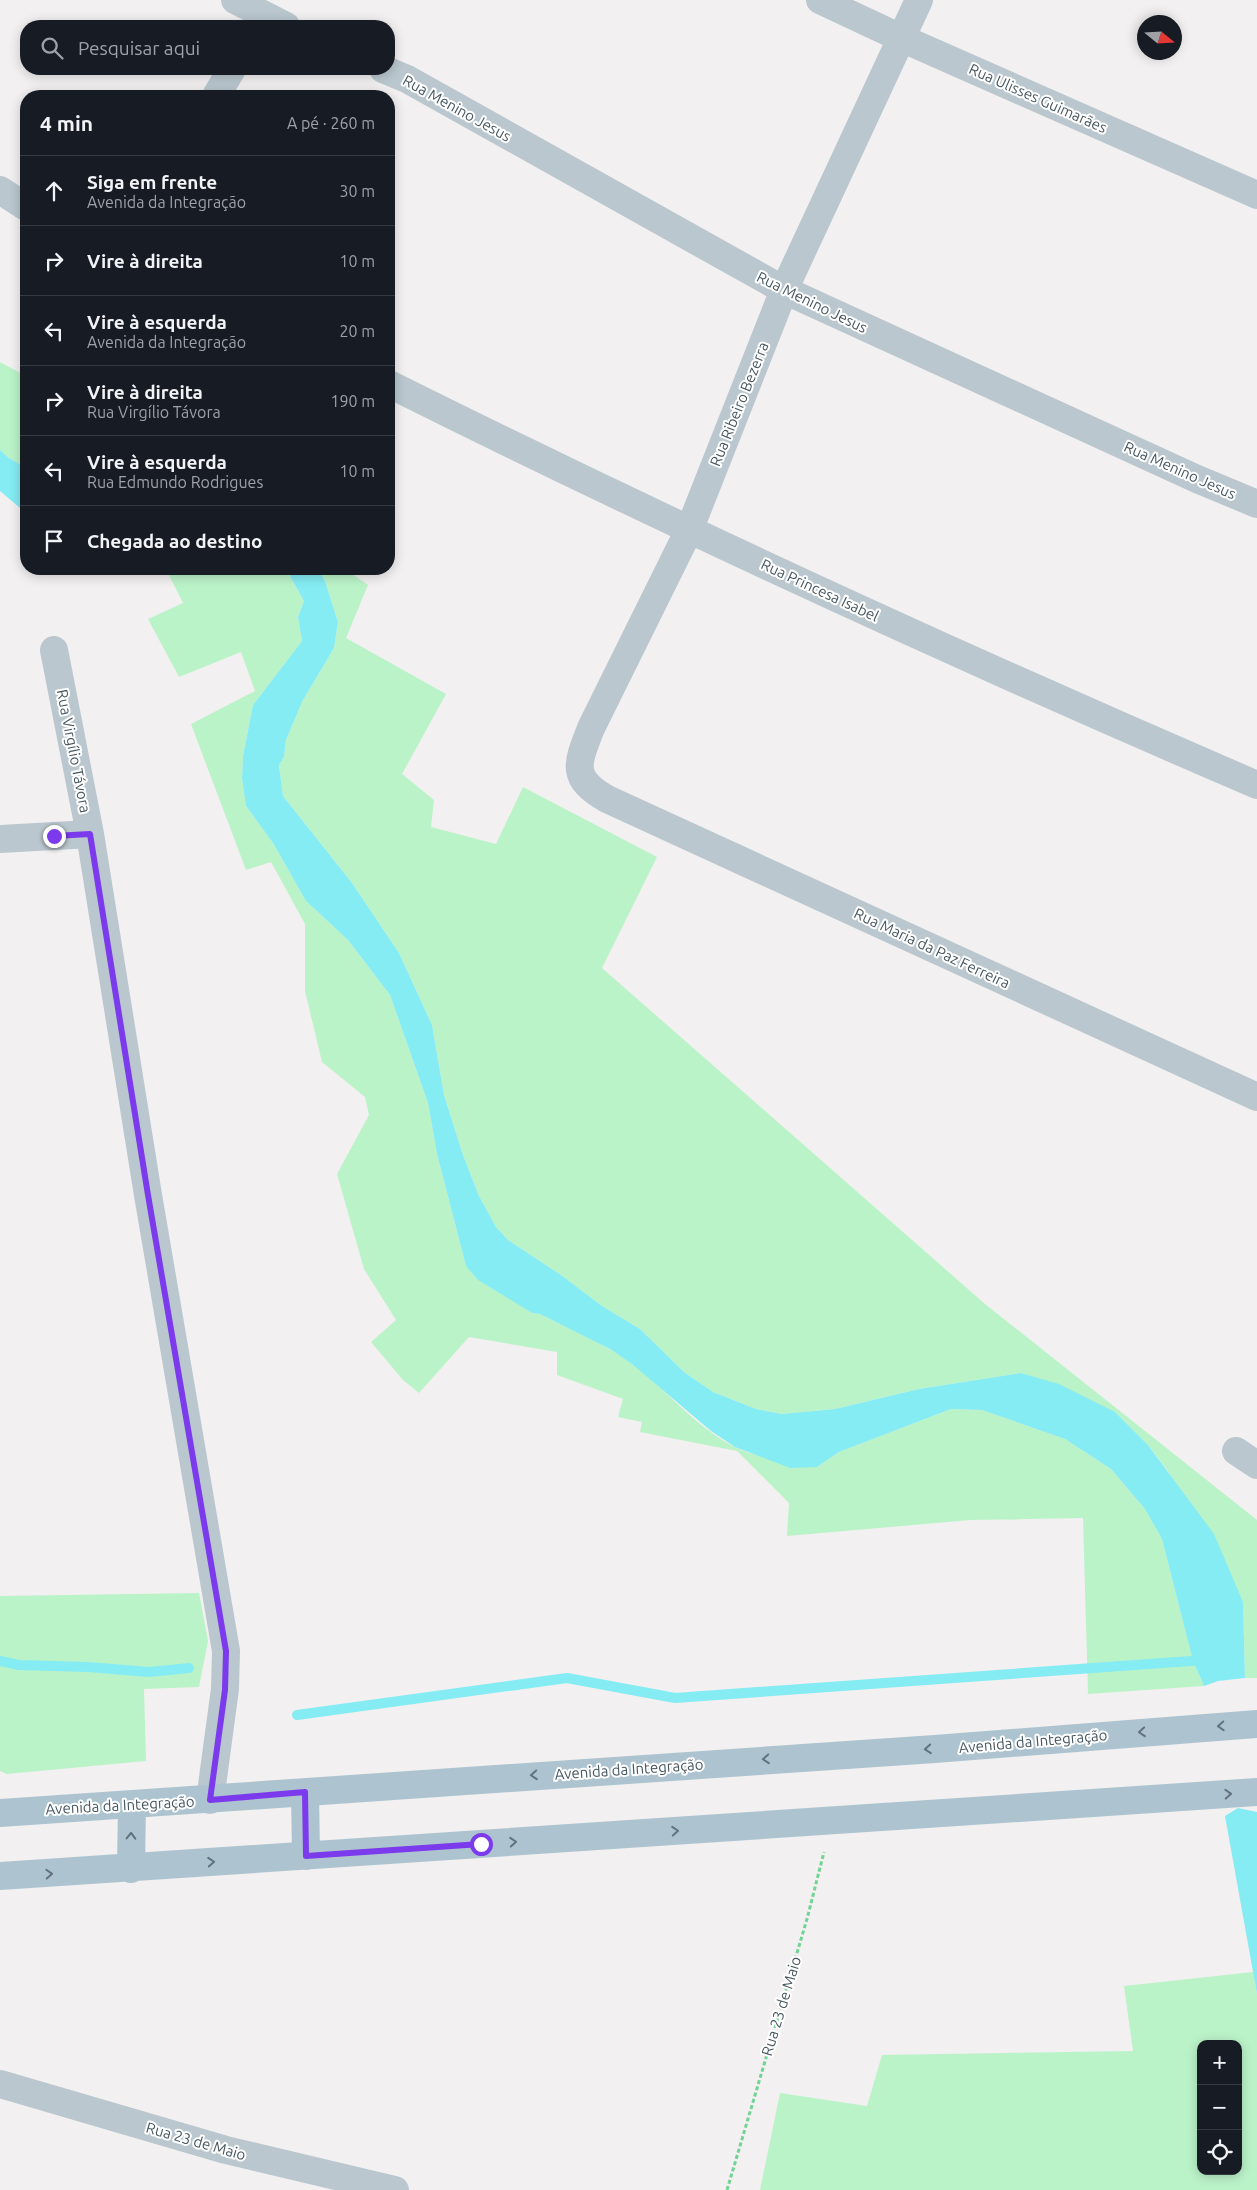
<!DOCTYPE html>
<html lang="pt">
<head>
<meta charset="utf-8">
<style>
  :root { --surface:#171b24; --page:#242831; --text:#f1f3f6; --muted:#9ea1a6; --line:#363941 }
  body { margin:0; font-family:Ubuntu,sans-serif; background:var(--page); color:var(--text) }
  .controls { position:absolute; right:15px; bottom:15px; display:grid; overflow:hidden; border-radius:10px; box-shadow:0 2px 12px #0003 }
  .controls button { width:45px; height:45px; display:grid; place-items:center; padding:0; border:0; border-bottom:1px solid var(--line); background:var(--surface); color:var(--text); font:25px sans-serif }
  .compass { position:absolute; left:1137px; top:15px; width:45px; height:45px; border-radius:50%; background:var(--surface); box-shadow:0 2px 12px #0003; rotate:108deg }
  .stop { position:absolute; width:15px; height:15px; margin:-11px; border:4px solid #7c3aed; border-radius:50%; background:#fff }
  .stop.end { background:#7c3aed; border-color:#fff; box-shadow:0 1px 5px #0008 }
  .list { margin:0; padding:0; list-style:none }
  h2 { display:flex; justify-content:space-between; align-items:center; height:65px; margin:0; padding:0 20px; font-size:21px }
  h2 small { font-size:16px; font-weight:400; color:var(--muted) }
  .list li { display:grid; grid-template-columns:32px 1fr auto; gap:15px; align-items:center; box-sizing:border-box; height:70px; padding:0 20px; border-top:1px solid var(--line) }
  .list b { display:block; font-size:19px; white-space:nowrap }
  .list p { margin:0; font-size:16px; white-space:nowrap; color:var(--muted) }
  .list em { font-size:16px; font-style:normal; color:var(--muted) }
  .icon { flex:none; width:28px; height:28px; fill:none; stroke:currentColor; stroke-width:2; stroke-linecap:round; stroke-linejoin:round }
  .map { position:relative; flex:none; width:1257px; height:2190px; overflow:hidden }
  .search { position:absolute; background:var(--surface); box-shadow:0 2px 12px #0003; left:20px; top:20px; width:375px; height:55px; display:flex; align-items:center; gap:12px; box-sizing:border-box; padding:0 18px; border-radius:20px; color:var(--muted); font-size:19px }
  .panel { position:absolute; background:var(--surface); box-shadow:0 2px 12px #0003; left:20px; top:90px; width:375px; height:485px; border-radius:20px }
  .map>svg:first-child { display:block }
</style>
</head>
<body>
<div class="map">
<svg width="1257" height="2190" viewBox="0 0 1257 2190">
  <rect width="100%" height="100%" fill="#f2f0f0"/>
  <path fill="#bbf3c9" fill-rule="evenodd" d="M 0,362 L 26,376 L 26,468 L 9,458 L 0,450 Z
    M 166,569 L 286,569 L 304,601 L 298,617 L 302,641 L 253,705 L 243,756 L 242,779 L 246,806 L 273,843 L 306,901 L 348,940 L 390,995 L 428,1103 L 437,1154 L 466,1266 L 532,1313 L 540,1314 C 571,1330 604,1343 631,1363 C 666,1389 695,1427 735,1447 C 759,1459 791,1461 817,1467 L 839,1452 L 951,1409 L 982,1410 L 1065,1439 L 1111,1469 L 1145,1509 L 1162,1539 L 1193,1661 L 1204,1686 L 1088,1694 L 1083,1518 L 971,1520 L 787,1536 L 789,1503 L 737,1451 L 640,1432 L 642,1422 L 618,1417 L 623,1399 L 557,1375 L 557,1352 L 469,1337 L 419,1393 L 403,1380 L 371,1342 L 396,1320 L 364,1269 L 337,1174 L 369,1115 L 365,1097 L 322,1062 L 305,991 L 305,924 L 271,862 L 246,870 L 191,724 L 255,691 L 241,652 L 179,677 L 148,619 L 183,603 Z
    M 318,569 L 345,569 L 368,585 L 346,638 L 446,694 L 402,774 L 434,800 L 431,827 L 496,844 L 523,787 L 657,857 L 602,968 L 985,1304 L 1257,1520 L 1257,1678 L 1245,1678 L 1243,1602 L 1168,1471 L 1148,1445 L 1115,1412 L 1021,1373 L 919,1389 L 835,1409 L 782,1414 L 756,1409 L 713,1392 L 684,1372 L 640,1329 L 602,1306 L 561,1275 L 508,1240 L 496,1227 L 479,1196 L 463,1155 L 444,1095 L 432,1025 L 399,953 L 352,883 L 283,796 L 279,765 L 284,757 L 286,740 L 302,702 L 334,648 L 338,622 L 325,581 Z
    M 199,1593 L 208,1641 L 199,1687 L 144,1689 L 146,1761 L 7,1774 L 0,1771 L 0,1596 Z
    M 1253,1972 L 1257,1994 L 1257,2190 L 760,2190 L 780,2093 L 867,2106 L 882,2055 L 1133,2051 L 1124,1986 ZM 1201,2044 L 1238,2044 L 1238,2171 L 1201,2171 Z"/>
  <path fill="#85ecf3" d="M 0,450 L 9,458 L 26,468 L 26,513 L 0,491 Z
    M 286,569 L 318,569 L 325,581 L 338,622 L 334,648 L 302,702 L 286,740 L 284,757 L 279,765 L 283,796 L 352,883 L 399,953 L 432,1025 L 444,1095 L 463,1155 L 479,1196 L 496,1227 L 508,1240 L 561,1275 L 602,1306 L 640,1329 L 684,1372 L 713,1392 L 756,1409 L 782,1414 L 835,1409 L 919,1389 L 1021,1373 L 1059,1384 L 1115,1412 L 1148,1445 L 1214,1534 L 1243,1602 L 1245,1678 L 1218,1681 L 1204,1686 L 1193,1661 L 1162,1539 L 1145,1509 L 1111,1469 L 1065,1439 L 982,1410 L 951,1409 L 839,1452 L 817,1467 L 790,1468 L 735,1447 L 711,1431 L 632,1364 L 610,1349 L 540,1314 L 532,1313 L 478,1280 L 466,1266 L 437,1154 L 428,1103 L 390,995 L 348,940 L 306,901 L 273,843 L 246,806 L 242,779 L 243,756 L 253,705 L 302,641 L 298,617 L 304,601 Z
    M 1238,1808 L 1257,1812 L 1257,1994 L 1225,1816 Z"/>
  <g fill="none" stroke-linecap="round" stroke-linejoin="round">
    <path stroke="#85ecf3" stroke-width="10" d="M 0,1661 L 19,1665 L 88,1667 L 149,1672 L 189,1668
      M 297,1715 L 567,1678 L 675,1698 L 1205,1660"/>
    <path stroke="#71d394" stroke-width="3" stroke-dasharray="4 2.5" stroke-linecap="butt" d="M 727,2190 L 807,1919 L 824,1852"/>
    <path stroke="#bac7ce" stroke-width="28" d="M 235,0 L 286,26
      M 820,0 L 901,38 L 1257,195
      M 919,0 L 784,290 L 690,528 L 591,728 C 577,764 570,778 607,799 L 1257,1097
      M 383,69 L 407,79 L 784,290 L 1197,479 L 1257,504
      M 216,96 L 232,69
      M 0,190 L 26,207
      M 389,384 C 674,526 964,659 1257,785
      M 54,650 L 90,834 L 148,1195 L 226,1651 L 225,1689 L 210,1800
      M 0,839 L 90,834
      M 1236,1451 L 1257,1465
      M 0,2084 L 226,2150 L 395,2190"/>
    <path stroke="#adc4d0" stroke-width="28" d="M 305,1792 L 306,1856
      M 0,1813 L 935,1749 L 1257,1724
      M 131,1869 L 132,1804
      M 0,1876 L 1257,1792"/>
  </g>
  <defs><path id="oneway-chevron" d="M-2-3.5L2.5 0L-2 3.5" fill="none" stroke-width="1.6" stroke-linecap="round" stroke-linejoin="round" transform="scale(1.25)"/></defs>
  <g stroke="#60727b">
    <use href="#oneway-chevron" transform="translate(1221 1726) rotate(177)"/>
    <use href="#oneway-chevron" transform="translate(1142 1732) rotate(175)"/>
    <use href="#oneway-chevron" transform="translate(928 1749) rotate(176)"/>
    <use href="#oneway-chevron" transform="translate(766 1759) rotate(176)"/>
    <use href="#oneway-chevron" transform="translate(534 1775) rotate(176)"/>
    <use href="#oneway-chevron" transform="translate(1228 1794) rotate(-3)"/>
    <use href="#oneway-chevron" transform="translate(675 1831) rotate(-4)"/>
    <use href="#oneway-chevron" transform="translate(131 1836) rotate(-89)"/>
    <use href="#oneway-chevron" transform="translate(513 1842) rotate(-4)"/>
    <use href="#oneway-chevron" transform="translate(211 1862) rotate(-4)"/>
    <use href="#oneway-chevron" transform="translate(49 1874) rotate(-3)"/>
  </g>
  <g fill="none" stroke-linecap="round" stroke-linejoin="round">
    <path stroke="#7c3aed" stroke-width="6" d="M 54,836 L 90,834 L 148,1195 L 226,1651 L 225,1690 L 210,1800 L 305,1792 L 306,1856 L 481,1844"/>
  </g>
  <g text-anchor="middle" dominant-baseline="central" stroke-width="4" stroke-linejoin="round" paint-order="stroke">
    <g font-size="15" fill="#46575f" stroke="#fff">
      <text transform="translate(1038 98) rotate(24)">Rua Ulisses Guimarães</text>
      <text transform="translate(457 108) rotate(29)">Rua Menino Jesus</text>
      <text transform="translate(812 302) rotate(26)">Rua Menino Jesus</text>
      <text transform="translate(739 404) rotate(-68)">Rua Ribeiro Bezerra</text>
      <text transform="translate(1180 470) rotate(24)">Rua Menino Jesus</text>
      <text transform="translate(820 590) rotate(25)">Rua Princesa Isabel</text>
      <text transform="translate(74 751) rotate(79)">Rua Virgílio Távora</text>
      <text transform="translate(932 948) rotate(25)">Rua Maria da Paz Ferreira</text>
      <text transform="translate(1033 1741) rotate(-5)">Avenida da Integração</text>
      <text transform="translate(629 1769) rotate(-4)">Avenida da Integração</text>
      <text transform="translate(120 1805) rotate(-3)">Avenida da Integração</text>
      <text transform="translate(781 2006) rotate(-73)">Rua 23 de Maio</text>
      <text transform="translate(196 2141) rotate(16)">Rua 23 de Maio</text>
    </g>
  </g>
</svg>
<div class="controls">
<button>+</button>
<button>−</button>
<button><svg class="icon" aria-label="locate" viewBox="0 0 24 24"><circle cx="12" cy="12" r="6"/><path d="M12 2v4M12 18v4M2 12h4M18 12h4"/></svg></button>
</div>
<svg class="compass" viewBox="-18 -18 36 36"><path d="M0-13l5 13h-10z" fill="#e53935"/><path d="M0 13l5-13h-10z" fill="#9ea1a6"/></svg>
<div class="stop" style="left:481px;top:1844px"></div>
<div class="stop end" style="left:54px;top:836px"></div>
<div class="search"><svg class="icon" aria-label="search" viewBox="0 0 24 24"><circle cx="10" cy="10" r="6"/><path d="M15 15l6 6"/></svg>Pesquisar aqui</div>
<section class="panel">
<h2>4 min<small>A pé · 260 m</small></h2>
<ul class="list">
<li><svg class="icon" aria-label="ahead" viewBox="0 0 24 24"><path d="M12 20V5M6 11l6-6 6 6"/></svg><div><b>Siga em frente</b><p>Avenida da Integração</p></div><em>30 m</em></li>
<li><svg class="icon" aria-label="right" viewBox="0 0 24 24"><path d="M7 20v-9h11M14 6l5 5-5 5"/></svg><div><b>Vire à direita</b></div><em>10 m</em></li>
<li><svg class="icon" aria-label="left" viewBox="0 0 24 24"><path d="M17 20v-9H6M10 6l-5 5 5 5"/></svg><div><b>Vire à esquerda</b><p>Avenida da Integração</p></div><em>20 m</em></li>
<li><svg class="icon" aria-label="right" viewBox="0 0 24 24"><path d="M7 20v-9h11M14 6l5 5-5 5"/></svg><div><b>Vire à direita</b><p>Rua Virgílio Távora</p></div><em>190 m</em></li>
<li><svg class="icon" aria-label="left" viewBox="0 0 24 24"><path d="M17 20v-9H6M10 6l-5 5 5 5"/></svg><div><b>Vire à esquerda</b><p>Rua Edmundo Rodrigues</p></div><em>10 m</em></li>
<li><svg class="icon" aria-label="arrive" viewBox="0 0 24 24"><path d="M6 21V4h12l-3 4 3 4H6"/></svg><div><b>Chegada ao destino</b></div></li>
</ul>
</section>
</div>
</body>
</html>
